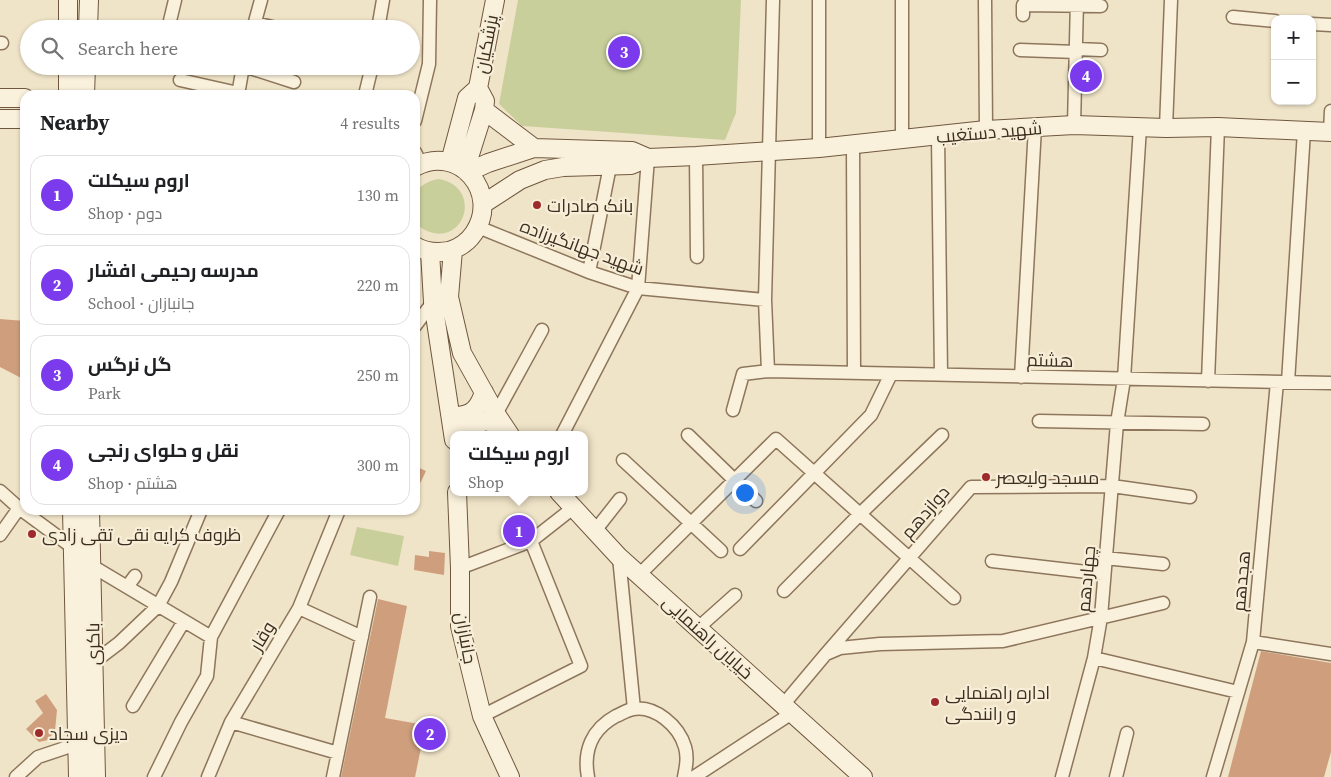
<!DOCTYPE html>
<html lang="en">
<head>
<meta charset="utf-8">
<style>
  :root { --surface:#fff; --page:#f2f2f2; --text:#202124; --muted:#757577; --line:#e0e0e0; --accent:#7c3aed }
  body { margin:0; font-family:"Source Serif 4",Cairo,serif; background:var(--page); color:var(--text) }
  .controls { position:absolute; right:15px; top:15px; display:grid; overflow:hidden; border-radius:10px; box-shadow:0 1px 4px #0004 }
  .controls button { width:45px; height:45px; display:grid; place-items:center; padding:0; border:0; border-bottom:1px solid var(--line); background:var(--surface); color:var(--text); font:25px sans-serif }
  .you { position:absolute; left:744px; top:492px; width:18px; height:18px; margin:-12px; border:4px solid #fff; border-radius:50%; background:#1a73e8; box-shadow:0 0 0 8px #1a73e833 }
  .badge { display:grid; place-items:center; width:32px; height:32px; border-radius:50%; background:var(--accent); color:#fff; font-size:16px; font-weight:700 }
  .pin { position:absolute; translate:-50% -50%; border:2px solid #fff; box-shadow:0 1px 5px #0006 }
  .popup { position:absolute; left:450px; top:431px; width:138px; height:65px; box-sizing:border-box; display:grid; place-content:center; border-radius:10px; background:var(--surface); filter:drop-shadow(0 1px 4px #0005); font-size:16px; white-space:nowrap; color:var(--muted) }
  .popup b { font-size:19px; color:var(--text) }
  .popup::after { content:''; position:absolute; left:50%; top:100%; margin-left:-10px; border:10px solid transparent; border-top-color:var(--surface) }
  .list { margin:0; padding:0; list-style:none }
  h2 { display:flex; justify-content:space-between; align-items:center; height:65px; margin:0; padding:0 20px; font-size:21px }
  h2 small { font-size:16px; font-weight:400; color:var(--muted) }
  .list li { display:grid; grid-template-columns:32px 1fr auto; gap:15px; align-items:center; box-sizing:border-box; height:80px; margin:0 10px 10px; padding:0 10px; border:1px solid var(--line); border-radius:15px }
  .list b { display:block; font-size:19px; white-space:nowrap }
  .list p { margin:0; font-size:16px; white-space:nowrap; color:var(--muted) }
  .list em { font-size:16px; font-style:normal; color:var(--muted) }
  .icon { flex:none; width:28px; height:28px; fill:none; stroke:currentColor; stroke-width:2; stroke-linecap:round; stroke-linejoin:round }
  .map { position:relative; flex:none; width:1331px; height:777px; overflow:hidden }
  .search { position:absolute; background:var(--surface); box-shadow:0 1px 4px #0004; left:20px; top:20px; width:400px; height:55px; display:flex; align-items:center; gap:12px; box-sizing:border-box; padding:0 18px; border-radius:28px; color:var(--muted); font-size:19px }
  .panel { position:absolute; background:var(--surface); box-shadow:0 1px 4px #0004; left:20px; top:90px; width:400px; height:425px; border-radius:15px }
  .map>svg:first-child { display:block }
</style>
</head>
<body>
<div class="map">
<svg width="1331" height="777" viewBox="0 0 1331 777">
  <rect width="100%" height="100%" fill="#f0e4c8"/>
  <path fill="#c9cf9b" d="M 518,0 L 741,0 L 736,113 L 725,140 L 522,126 L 499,104 Z
    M 439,179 C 482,187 466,244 430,232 C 424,230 417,226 415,220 C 413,212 415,201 415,193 C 422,184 428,181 439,179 Z
    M 357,527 L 404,536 L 398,566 L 350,555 Z"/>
  <path fill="#cf9f7d" d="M 0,319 L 25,321 L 25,380 L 0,367 Z
    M 415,466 L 426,471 L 415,494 Z
    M 429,551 L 445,553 L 444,575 L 414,570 L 415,555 L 429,557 Z
    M 378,599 L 407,606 L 385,718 L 419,724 L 416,737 L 423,738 L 415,777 L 341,777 Z
    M 1261,651 L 1331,663 L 1331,752 L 1324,777 L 1228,777 Z
    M 46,694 L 57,710 L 55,731 L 48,740 L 39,742 L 26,729 L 43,713 L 35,701 Z"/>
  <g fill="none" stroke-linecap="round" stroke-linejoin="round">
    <defs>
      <path id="street" d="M 819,0 L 819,148
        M 902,0 L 902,139
        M 985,0 L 986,130
        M 1023,15 L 1023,5 L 1101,6
        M 1233,17 L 1275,21
        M 255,23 L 281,29
        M 1312,24 L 1331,25
        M 168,29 L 175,0
        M 253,29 L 261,0
        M 378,29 L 383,0
        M 0,43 L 2,43
        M 1077,49 L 1101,50
        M 1020,50 L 1077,52
        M 244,66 L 294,82
        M 180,80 L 238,93
        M 238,95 L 243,66
        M 365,95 L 372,66
        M 415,121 L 429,64 L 430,0
        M 1074,125 L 1077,0
        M 1166,128 L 1171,0
        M 1330,132 L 1331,111
        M 938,136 L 941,375
        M 853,145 L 854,373
        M 415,152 L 421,164
        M 696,156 L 697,257
        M 478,227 L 589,272 L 638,288 L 765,300
        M 589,272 L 610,166
        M 415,326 L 433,302
        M 768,371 L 765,300 L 773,0
        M 1021,377 L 1035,127
        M 1208,381 L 1218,127
        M 1288,382 L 1304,131
        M 733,410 L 743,374 L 768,371 L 1331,383
        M 496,414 L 542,330
        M 1039,421 L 1203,424
        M 562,435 L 638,288 L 648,158
        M 688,435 L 756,501
        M 623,460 L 721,551
        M 0,491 L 19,508 L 72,547 L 78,547
        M 594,532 L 620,499
        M 0,535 L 19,508
        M 740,549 L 871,415 L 891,374
        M 619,557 L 634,709
        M 1105,558 L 1163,564
        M 992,561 L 1104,574
        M 92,566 L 211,637
        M 460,568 L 531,541 L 573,508
        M 639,575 L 776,439 L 954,598
        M 127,587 L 135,576
        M 784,591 L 860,514 L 942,435
        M 299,608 L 362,637
        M 698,628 L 735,595
        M 1253,642 L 1331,654
        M 826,654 L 840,648 L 880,644 L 1003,641 L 1163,603
        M 1094,658 L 1238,692
        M 94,662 L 119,643 L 158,606 L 171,582 L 201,510
        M 783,705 L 825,655 L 971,487 L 1112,486 L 1190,497
        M 133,706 L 184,621
        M 482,716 L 581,666 L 531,541
        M 231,722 L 338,753
        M 16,777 L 38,757 L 77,744
        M 154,777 L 181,722 L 207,676 L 211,637 L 279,510
        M 208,777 L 231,722 L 299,608 L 339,510
        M 333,777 L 370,597
        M 588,777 C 583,751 592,729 616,716 C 621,714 627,710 633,709 C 655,705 679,726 685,747 C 688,757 686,767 684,777
        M 694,777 L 792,713
        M 1062,777 L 1094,658 L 1101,617 L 1117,423 L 1124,379 L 1140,127
        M 1116,777 L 1127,733
        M 1213,777 L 1253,642 L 1277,382"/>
      <path id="secondary" d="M 68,29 L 68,0
        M 88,29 L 89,0
        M 68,66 L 68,95
        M 85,95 L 86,66
        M 0,98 L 25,98
        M 484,110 L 534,148
        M 0,119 L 25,119
        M 450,162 L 467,98 L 478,88 L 495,0
        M 415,167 C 459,143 501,193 474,233 C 468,242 459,248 449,251 C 437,253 425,252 415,246
        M 465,170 L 484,110 L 485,101 L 478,88
        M 468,172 L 488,163 L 534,148 L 632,151 L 648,158
        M 483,204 L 520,180 L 545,170 L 563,167 L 631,165 L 648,158 L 696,156 L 819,148 L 986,130 L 1074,125 L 1166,128 L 1218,127 L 1331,132
        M 453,250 L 449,297 L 462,353 L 496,414 L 510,435
        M 430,252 L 433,302 L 454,440
        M 450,412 L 455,416 C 472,416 479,408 484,392
        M 459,435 L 468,427 L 486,421 L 504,427
        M 457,492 L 460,568 L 460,626 L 482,716 L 510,777
        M 559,492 L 619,557 L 863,777
        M 72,510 L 78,777
        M 90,510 L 96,777"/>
    </defs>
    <use href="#street" stroke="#8d765c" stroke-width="15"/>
    <use href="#secondary" stroke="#6f573f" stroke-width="20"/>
    <use href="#street" stroke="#faf1dc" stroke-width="12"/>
    <use href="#secondary" stroke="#faf1dc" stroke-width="18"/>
  </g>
  <g fill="#9e2a2b" stroke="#f7eed8" stroke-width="2">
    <circle cx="537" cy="205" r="5"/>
    <circle cx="986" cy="477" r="5"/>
    <circle cx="32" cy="534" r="5"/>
    <circle cx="935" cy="702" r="5"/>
    <circle cx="39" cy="733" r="5"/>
  </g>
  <g text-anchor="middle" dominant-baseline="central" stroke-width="4.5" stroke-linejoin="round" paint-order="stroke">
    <g font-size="18" fill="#3d2e20" stroke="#f7eed8">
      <text transform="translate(486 44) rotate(-79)">پزشکیان</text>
      <text transform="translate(989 132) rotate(-5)">شهید دستغیب</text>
      <text transform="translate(582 247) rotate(20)">شهید جهانگیرزاده</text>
      <text transform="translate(1050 360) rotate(1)">هشتم</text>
      <text transform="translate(925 512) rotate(-49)">دوازدهم</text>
      <text transform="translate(1086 579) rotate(-85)">چهاردهم</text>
      <text transform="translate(1241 581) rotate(-85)">هجدهم</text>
      <text transform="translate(262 636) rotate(-59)">وقار</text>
      <text transform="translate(708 637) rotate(42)">خیابان راهنمایی</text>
      <text transform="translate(466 638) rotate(80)">جانبازان</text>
      <text transform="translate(93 644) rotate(-91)">باکری</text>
    </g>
    <g font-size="18" fill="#3d2e20" stroke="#f7eed8" text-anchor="start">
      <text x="547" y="205">بانک صادرات</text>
      <text x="996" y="477">مسجد ولیعصر</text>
      <text x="42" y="534">ظروف کرایه نقی تقی زادی</text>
      <text x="945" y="692">اداره راهنمایی<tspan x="945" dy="21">و رانندگی</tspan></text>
      <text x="49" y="733">دیزى سجاد</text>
    </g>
  </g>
</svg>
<div class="controls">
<button>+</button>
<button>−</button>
</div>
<div class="you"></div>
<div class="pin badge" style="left:519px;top:531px">1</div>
<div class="popup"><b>اروم سیکلت</b>Shop</div>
<div class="pin badge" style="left:430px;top:734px">2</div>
<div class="pin badge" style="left:624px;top:52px">3</div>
<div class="pin badge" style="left:1086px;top:76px">4</div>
<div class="search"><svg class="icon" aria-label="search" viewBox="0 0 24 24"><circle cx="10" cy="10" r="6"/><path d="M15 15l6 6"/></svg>Search here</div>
<section class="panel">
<h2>Nearby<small>4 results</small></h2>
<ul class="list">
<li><span class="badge">1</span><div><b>اروم سیکلت</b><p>Shop · دوم</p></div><em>130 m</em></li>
<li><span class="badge">2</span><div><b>مدرسه رحیمی افشار</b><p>School · جانبازان</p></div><em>220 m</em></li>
<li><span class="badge">3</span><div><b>گل نرگس</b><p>Park</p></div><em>250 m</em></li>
<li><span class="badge">4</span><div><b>نقل و حلوای رنجی</b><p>Shop · هشتم</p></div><em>300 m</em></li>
</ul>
</section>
</div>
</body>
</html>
